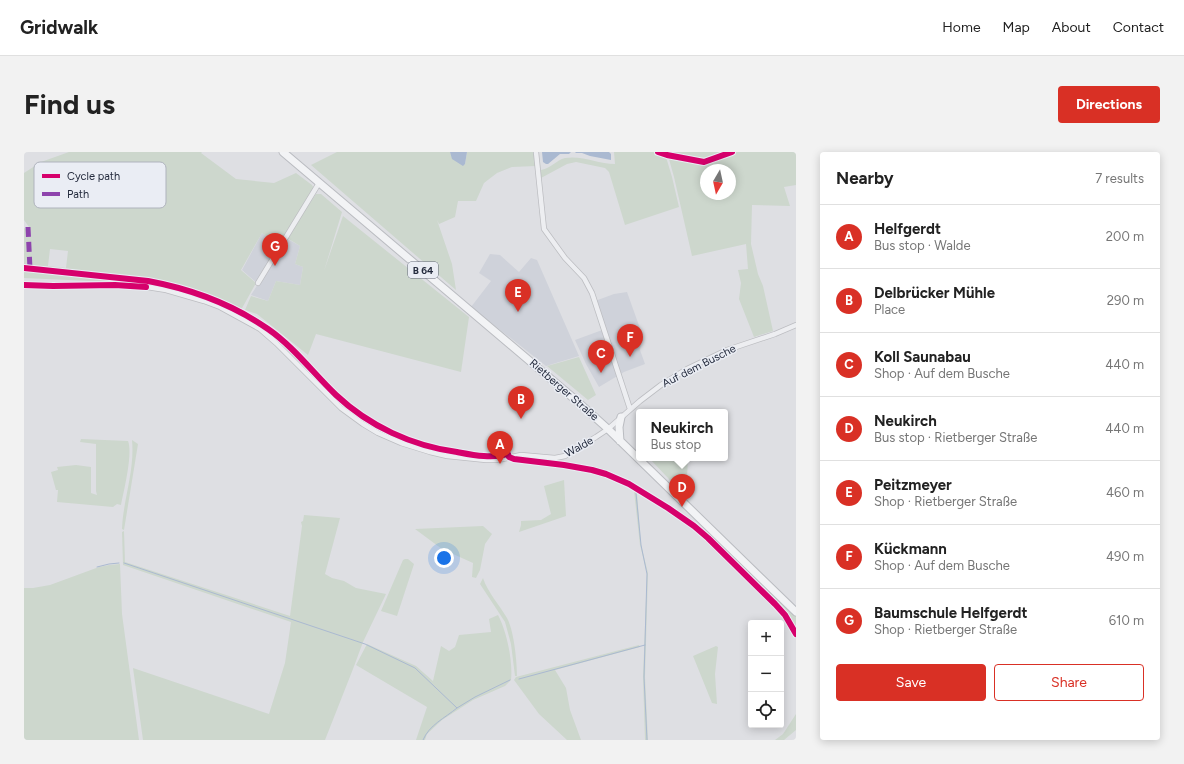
<!DOCTYPE html>
<html lang="en">
<head>
<meta charset="utf-8">
<style>
  :root { --surface:#fff; --page:#f2f2f2; --text:#222; --muted:#767676; --line:#e0e0e0; --accent:#d93025 }
  body { margin:0; font-family:Figtree,sans-serif; background:var(--page); color:var(--text) }
  .controls { position:absolute; right:12px; bottom:12px; display:grid; overflow:hidden; border-radius:4px; box-shadow:0 2px 10px #0003 }
  .controls button { width:36px; height:36px; display:grid; place-items:center; padding:0; border:0; border-bottom:1px solid var(--line); background:var(--surface); color:var(--text); font:20px sans-serif }
  .compass { position:absolute; left:676px; top:12px; width:36px; height:36px; border-radius:50%; background:var(--surface); box-shadow:0 2px 10px #0003; rotate:189deg }
  .you { position:absolute; left:420px; top:406px; width:14px; height:14px; margin:-10px; border:3px solid #fff; border-radius:50%; background:#1a73e8; box-shadow:0 0 0 6px #1a73e833 }
  .badge { display:grid; place-items:center; width:26px; height:26px; border-radius:50%; background:var(--accent); color:#fff; font-size:13px; font-weight:700 }
  .pin { position:absolute; translate:-50% -33px; filter:drop-shadow(0 1px 2px #0008) }
  .pin::after { content:''; position:absolute; top:21px; width:14px; height:12px; background:inherit; clip-path:polygon(0 0,100% 0,50% 100%) }
  .popup { position:absolute; left:612px; top:257px; width:92px; height:52px; box-sizing:border-box; display:grid; place-content:center; border-radius:4px; background:var(--surface); filter:drop-shadow(0 1px 3px #0005); font-size:13px; white-space:nowrap; color:var(--muted) }
  .popup b { font-size:15px; color:var(--text) }
  .popup::after { content:''; position:absolute; left:50%; top:100%; margin-left:-8px; border:8px solid transparent; border-top-color:var(--surface) }
  .list { margin:0; padding:0; list-style:none }
  h2 { display:flex; justify-content:space-between; align-items:center; height:52px; margin:0; padding:0 16px; font-size:17px }
  h2 small { font-size:13px; font-weight:400; color:var(--muted) }
  .list li { display:grid; grid-template-columns:26px 1fr auto; gap:12px; align-items:center; box-sizing:border-box; height:64px; padding:0 16px; border-top:1px solid var(--line) }
  .list b { display:block; font-size:15px; white-space:nowrap }
  .list p { margin:0; font-size:13px; white-space:nowrap; color:var(--muted) }
  .list em { font-size:13px; font-style:normal; color:var(--muted) }
  .actions { display:flex; gap:8px; padding:12px 16px }
  .actions a { flex:1; padding:9px 0; border:1px solid var(--accent); border-radius:4px; text-align:center; font-size:14px; color:var(--accent) }
  .actions .main { background:var(--accent); color:#fff }
  .icon { flex:none; width:22px; height:22px; fill:none; stroke:currentColor; stroke-width:2; stroke-linecap:round; stroke-linejoin:round }
  .map { position:relative; flex:none; width:772px; height:588px; overflow:hidden; border-radius:4px }
  header { display:flex; align-items:center; gap:24px; box-sizing:border-box; height:56px; padding:0 20px; background:var(--surface); border-bottom:1px solid var(--line) }
  header strong { font-size:19px }
  nav { display:flex; gap:22px; margin-inline-start:auto; font-size:14px }
  .intro { display:flex; align-items:center; justify-content:space-between; box-sizing:border-box; height:96px; padding:0 24px }
  h1 { margin:0; font-size:28px }
  .button { padding:10px 18px; border-radius:4px; background:var(--accent); color:#fff; font-size:14px; font-weight:700 }
  main { display:flex; gap:24px; padding:0 24px }
  aside { flex:1; background:var(--surface); border-radius:4px; box-shadow:0 2px 10px #0003 }
  .map>svg:first-child { display:block }
</style>
</head>
<body>
<header>
<strong>Gridwalk</strong>
<nav><a>Home</a><a>Map</a><a>About</a><a>Contact</a></nav>
</header>
<div class="intro"><h1>Find us</h1><a class="button">Directions</a></div>
<main>
<div class="map">
<svg width="772" height="588" viewBox="0 0 772 588">
  <rect width="100%" height="100%" fill="#dedfe3"/>
  <path fill="#cfd2da" d="M 238,81 L 257,95 L 262,86 L 276,94 L 271,112 L 279,115 L 276,133 L 252,129 L 244,149 L 227,143 L 234,132 L 218,118 Z
    M 466,102 L 476,103 L 495,120 L 507,106 L 513,108 L 555,204 L 522,214 L 447,155 L 467,129 L 455,121 Z
    M 603,140 L 618,182 L 616,198 L 621,212 L 600,220 L 575,235 L 562,212 L 551,188 L 581,177 L 571,149 L 590,142 Z"/>
  <path fill="#cdd7cd" fill-rule="evenodd" d="M 45,0 L 178,0 L 177,1 L 212,27 L 250,31 L 272,21 L 288,33 L 290,37 L 254,93 L 238,81 L 217,118 L 232,131 L 217,158 L 180,141 L 144,130 L 123,127 L 89,130 L 0,126 L 0,76 L 4,78 L 5,75 L 0,68 L 0,21 L 17,10 ZM 26,97 L 44,99 L 42,116 L 24,114 Z
    M 313,0 L 426,0 C 428,8 433,9 439,13 L 441,12 L 443,0 L 511,0 L 512,14 L 488,15 L 473,21 L 460,31 L 452,49 L 434,49 L 431,65 L 415,72 L 413,68 L 428,112 L 432,138 L 287,13 Z
    M 590,0 L 630,0 L 642,5 L 648,25 L 655,55 L 601,73 L 585,20 L 581,16 L 552,10 L 543,12 L 517,26 L 517,18 C 528,16 532,8 541,6 C 558,3 574,12 591,12 Z
    M 643,0 L 772,0 L 772,33 L 760,35 L 766,54 L 728,53 L 727,92 L 734,122 L 739,134 L 749,179 L 730,185 L 715,147 L 717,131 L 714,118 L 724,117 L 722,92 L 668,104 L 650,25 ZM 682,18 L 706,18 L 706,42 L 682,42 Z
    M 292,42 L 297,42 L 318,60 L 300,119 L 319,64 L 445,165 L 437,220 L 292,182 L 284,203 L 233,162 L 221,158 L 227,144 L 244,149 L 252,129 L 276,133 L 279,115 L 271,112 L 276,94 L 263,86 Z
    M 555,205 L 572,243 L 564,248 L 523,214 Z
    M 57,287 L 104,289 C 109,301 100,338 97,353 L 93,352 L 89,355 L 33,350 L 34,338 L 32,338 L 27,320 L 34,318 L 33,315 L 52,313 L 67,315 L 67,341 L 73,343 L 72,339 L 72,292 L 56,290 Z
    M 108,288 L 114,292 L 100,378 L 98,377 C 99,348 111,318 108,288 Z
    M 625,306 L 664,306 L 662,345 Z
    M 540,328 L 542,364 L 495,380 L 497,373 L 497,369 L 517,368 L 527,362 L 520,334 Z
    M 610,339 L 613,341 L 617,393 L 624,421 L 621,525 L 624,588 L 621,588 L 619,525 L 623,421 L 616,393 Z
    M 280,363 L 316,366 L 301,422 L 308,426 L 320,429 L 332,436 L 362,442 L 339,490 L 329,517 L 301,588 L 119,588 L 109,516 L 245,562 L 261,511 L 267,470 L 99,413 L 98,380 L 100,379 L 101,410 L 266,464 L 278,374 L 277,370 L 279,369 Z
    M 459,374 L 468,382 L 461,392 L 456,418 L 452,426 L 448,425 L 449,411 L 418,397 L 391,377 Z
    M 381,407 L 384,407 L 390,412 L 373,464 L 357,459 L 379,408 Z
    M 96,412 L 98,462 L 115,588 L 0,588 L 0,436 L 9,436 L 26,433 L 75,415 L 85,413 Z
    M 459,426 C 464,441 475,452 483,466 C 490,478 493,510 493,524 L 491,524 L 487,492 L 481,470 L 456,432 Z
    M 745,439 L 772,464 L 772,480 L 762,462 L 742,441 Z
    M 474,463 C 483,480 489,510 487,528 L 481,534 L 449,548 L 418,568 L 403,582 L 401,588 L 392,588 L 403,555 L 332,513 L 343,492 L 392,514 L 409,529 L 417,494 L 425,499 L 431,495 L 435,483 L 467,480 L 465,467 Z
    M 615,493 L 616,495 L 531,518 L 542,536 L 546,558 L 557,588 L 543,588 L 515,562 L 490,528 L 492,525 Z
    M 692,494 L 694,495 L 691,522 L 693,552 L 688,551 L 669,504 Z
    M 772,562 L 772,578 L 760,588 L 751,588 L 759,582 Z"/>
  <path fill="#aab9d1" d="M 426,0 L 443,0 L 441,12 L 439,14 L 428,7 Z
    M 518,0 L 547,0 L 545,2 L 536,2 L 524,12 L 522,12 L 519,10 Z
    M 551,0 L 585,0 L 587,2 L 587,8 L 566,4 L 558,1 L 552,1 Z"/>
  <g fill="none" stroke-linecap="round" stroke-linejoin="round">
    <path stroke="#aab9d1" stroke-width="1" d="M 612,341 L 617,393 L 623,422 L 620,525 L 623,588
      M 100,411 L 341,492 L 391,516 L 433,556 L 451,545 L 486,528
      M 73,415 L 85,412 L 95,411
      M 495,527 L 621,493
      M 399,588 C 405,573 421,566 433,556"/>
    <defs>
      <path id="minor" d="M 512,0 L 520,77 L 541,106 L 560,126 L 568,141 L 606,257
        M 634,0 L 643,3 L 680,10 L 708,0
        M 234,131 L 295,31
        M 0,133 L 29,134 L 91,133 L 123,135 L 142,138 L 180,149 L 196,155 L 236,177 L 252,191 L 317,256 L 339,272 L 354,281 L 377,291 L 406,300 L 423,304 L 462,308 L 474,308 L 497,303 L 531,306 L 541,304 L 572,285 L 584,277 L 616,249 L 637,233 L 663,217 L 703,198 L 751,182 L 772,173"/>
      <path id="primary" d="M 259,0 L 554,250 L 584,277 L 741,430 L 772,460
        M 596,289 L 595,275 L 597,265"/>
    </defs>
    <use href="#minor" stroke="#bcbdc1" stroke-width="6"/>
    <use href="#primary" stroke="#babcc1" stroke-width="9"/>
    <use href="#minor" stroke="#edeef1" stroke-width="4.5"/>
    <use href="#primary" stroke="#f2f3f5" stroke-width="7"/>
    <path stroke="#8e44ad" stroke-width="5" stroke-dasharray="10 5" stroke-linecap="butt" d="M 4,75 L 6,117"/>
    <defs>
      <path id="cycleway" d="M 634,0 L 643,3 L 680,10 L 708,0
        M 0,116 L 124,129 C 167,137 208,152 244,177 C 270,195 289,221 312,243 C 345,274 388,294 433,300 C 449,303 468,307 484,302 L 485,305 L 490,307 L 540,313 L 568,318 L 582,322 L 605,332 L 644,356 L 670,374 L 684,386 L 751,452 L 761,463 L 772,482
        M 0,133 L 29,134 L 91,133 L 122,135"/>
    </defs>
    <use href="#cycleway" stroke="#eaedf4" stroke-width="8"/>
    <use href="#cycleway" stroke="#d6006c" stroke-width="6"/>
  </g>
  <g text-anchor="middle" dominant-baseline="central" stroke-width="3" stroke-linejoin="round" paint-order="stroke">
    <rect fill="#eaedf4" stroke="#5f6574" stroke-width="1" x="384" y="110" width="30" height="16" rx="3"/>
    <g font-size="10" font-weight="bold" fill="#242b3d">
      <text x="399" y="118">B 64</text>
    </g>
    <g font-size="11" fill="#242b3d" stroke="#eaedf4">
      <text transform="translate(675 214) rotate(-27)">Auf dem Busche</text>
      <text transform="translate(540 238) rotate(41)">Rietberger Straße</text>
      <text transform="translate(555 295) rotate(-29)">Walde</text>
    </g>
  </g>
  <rect x="10" y="10" width="132" height="46" rx="6" fill="#eaedf4" stroke="#afb3bd" stroke-width="1"/>
  <rect x="18" y="22" width="18" height="4" fill="#d6006c"/>
  <rect x="18" y="40" width="18" height="4" fill="#8e44ad"/>
  <g font-size="11" fill="#242b3d">
    <text x="43" y="28">Cycle path</text>
    <text x="43" y="46">Path</text>
  </g>
</svg>
<div class="controls">
<button>+</button>
<button>−</button>
<button><svg class="icon" aria-label="locate" viewBox="0 0 24 24"><circle cx="12" cy="12" r="6"/><path d="M12 2v4M12 18v4M2 12h4M18 12h4"/></svg></button>
</div>
<svg class="compass" viewBox="-18 -18 36 36"><path d="M0-13l5 13h-10z" fill="#e53935"/><path d="M0 13l5-13h-10z" fill="#767676"/></svg>
<div class="you"></div>
<div class="pin badge" style="left:476px;top:312px">A</div>
<div class="pin badge" style="left:497px;top:267px">B</div>
<div class="pin badge" style="left:577px;top:221px">C</div>
<div class="pin badge" style="left:658px;top:355px">D</div>
<div class="popup"><b>Neukirch</b>Bus stop</div>
<div class="pin badge" style="left:494px;top:160px">E</div>
<div class="pin badge" style="left:606px;top:205px">F</div>
<div class="pin badge" style="left:251px;top:114px">G</div>
</div>
<aside>
<h2>Nearby<small>7 results</small></h2>
<ul class="list">
<li><span class="badge">A</span><div><b>Helfgerdt</b><p>Bus stop · Walde</p></div><em>200 m</em></li>
<li><span class="badge">B</span><div><b>Delbrücker Mühle</b><p>Place</p></div><em>290 m</em></li>
<li><span class="badge">C</span><div><b>Koll Saunabau</b><p>Shop · Auf dem Busche</p></div><em>440 m</em></li>
<li><span class="badge">D</span><div><b>Neukirch</b><p>Bus stop · Rietberger Straße</p></div><em>440 m</em></li>
<li><span class="badge">E</span><div><b>Peitzmeyer</b><p>Shop · Rietberger Straße</p></div><em>460 m</em></li>
<li><span class="badge">F</span><div><b>Kückmann</b><p>Shop · Auf dem Busche</p></div><em>490 m</em></li>
<li><span class="badge">G</span><div><b>Baumschule Helfgerdt</b><p>Shop · Rietberger Straße</p></div><em>610 m</em></li>
</ul>
<div class="actions"><a class="main">Save</a><a>Share</a></div>
</aside>
</main>
</body>
</html>
